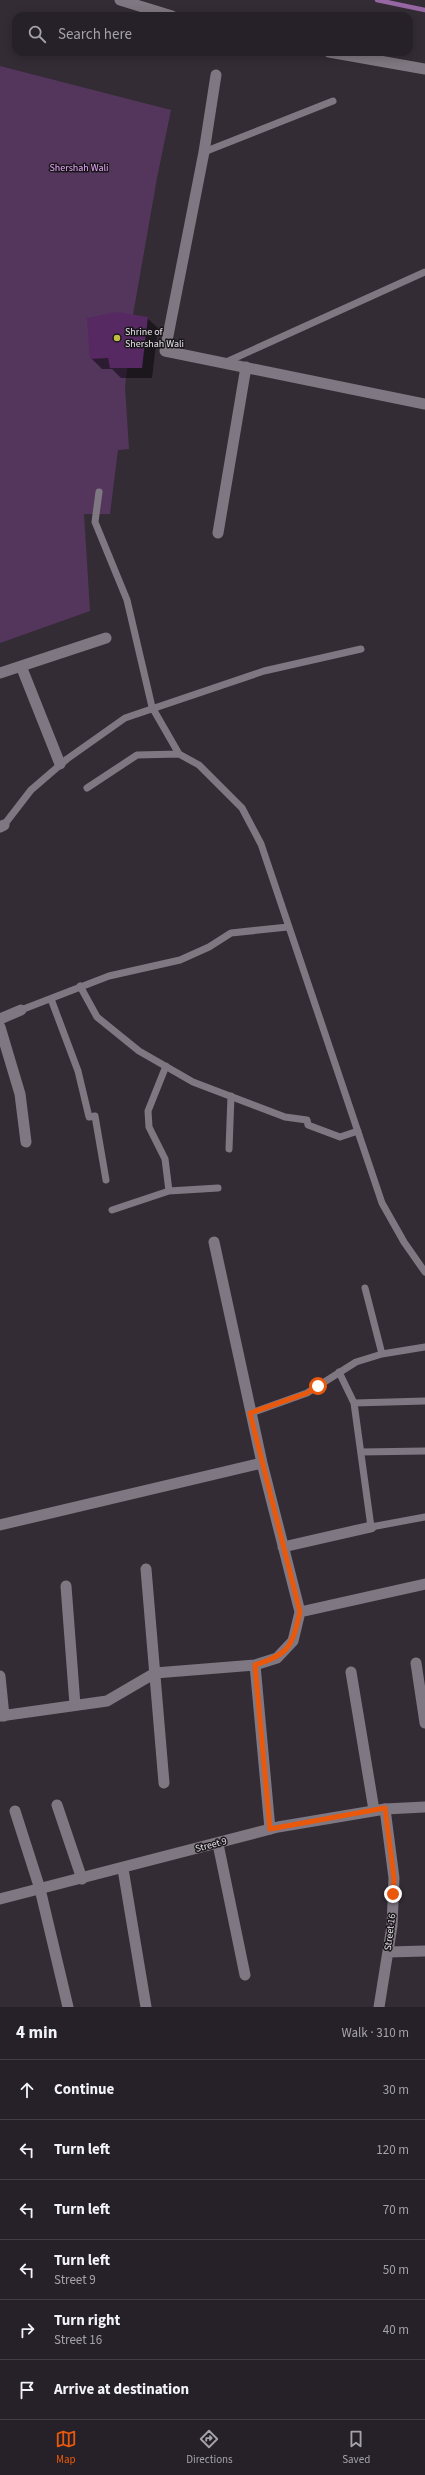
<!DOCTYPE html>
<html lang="en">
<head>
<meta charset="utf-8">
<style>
  :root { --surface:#262128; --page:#322e34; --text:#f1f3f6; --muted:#a4a3a8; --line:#423e45; --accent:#ea580c }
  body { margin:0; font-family:"Source Sans 3",sans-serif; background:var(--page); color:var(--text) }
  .stop { position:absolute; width:12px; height:12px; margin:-9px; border:3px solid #ea580c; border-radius:50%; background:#fff }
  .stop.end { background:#ea580c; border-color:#fff; box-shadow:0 1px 4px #0008 }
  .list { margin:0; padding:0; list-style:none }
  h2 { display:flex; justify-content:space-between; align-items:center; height:52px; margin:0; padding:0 16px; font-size:17px }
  h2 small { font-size:13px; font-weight:400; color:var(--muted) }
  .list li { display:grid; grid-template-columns:26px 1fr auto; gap:12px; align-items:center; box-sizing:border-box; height:60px; padding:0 16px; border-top:1px solid var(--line) }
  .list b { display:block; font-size:15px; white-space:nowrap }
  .list p { margin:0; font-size:13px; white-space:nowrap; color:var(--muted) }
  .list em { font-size:13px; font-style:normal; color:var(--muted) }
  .icon { flex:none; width:22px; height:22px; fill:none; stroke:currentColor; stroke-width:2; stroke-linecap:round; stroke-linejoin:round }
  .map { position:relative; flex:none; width:425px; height:2007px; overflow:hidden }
  .search { position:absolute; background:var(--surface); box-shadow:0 2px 10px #0003; left:12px; right:12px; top:12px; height:44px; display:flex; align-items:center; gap:10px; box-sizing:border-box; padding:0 14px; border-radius:12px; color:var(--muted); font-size:15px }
  .sheet { height:412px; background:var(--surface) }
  nav { display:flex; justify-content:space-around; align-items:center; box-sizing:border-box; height:56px; border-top:1px solid var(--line); background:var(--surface); font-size:11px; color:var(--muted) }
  nav a { display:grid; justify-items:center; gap:2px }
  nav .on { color:var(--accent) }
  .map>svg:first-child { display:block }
</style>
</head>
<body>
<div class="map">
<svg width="425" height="2007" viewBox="0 0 425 2007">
  <rect width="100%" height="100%" fill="#332c35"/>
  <path fill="#54365c" d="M 0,66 L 171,110 L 157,178 L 133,315 L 125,387 L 129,449 L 118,450 L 110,514 L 84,514 L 90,611 L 0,643 Z"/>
  <path fill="#0007" d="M 147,318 L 158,328 L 152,378 L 121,378 L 112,369 L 102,369 L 91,358 Z"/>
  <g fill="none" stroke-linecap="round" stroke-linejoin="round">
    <path stroke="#9767a4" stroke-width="4.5" d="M 377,0 L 425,10"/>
  </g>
  <path fill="#562962" d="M 117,312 L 148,317 L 142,368 L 110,368 L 108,358 L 90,359 L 87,318 Z"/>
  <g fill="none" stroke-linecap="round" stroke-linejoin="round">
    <path stroke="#7f7781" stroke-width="7" d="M 204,152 L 333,101
      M 224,363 L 425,272
      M 99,492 L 95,522 L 127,600 L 152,707 L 179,754 L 199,765 L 242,808 L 261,844 L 382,1203 L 404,1242 L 425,1272
      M 87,788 L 137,755 L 179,754
      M 4,825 L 31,790 L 67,759 L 125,718 L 264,671 L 361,649
      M 80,986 L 97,1017 L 139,1051 L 193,1082 L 285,1117 L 307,1120 L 308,1125 L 340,1137 L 358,1131
      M 51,999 L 78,1071 L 89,1117 L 95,1116 L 106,1180
      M 21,1010 L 109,976 L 180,960 L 209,947 L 231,933 L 288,927
      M 166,1066 L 148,1111 L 149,1127 L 165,1159 L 169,1191 L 218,1188
      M 229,1149 L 231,1096
      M 112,1210 L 169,1191
      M 365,1288 L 382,1354
      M 339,1372 L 354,1403 L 371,1527 L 425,1517
      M 354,1403 L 425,1401
      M 251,1413 L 307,1393 L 356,1362 L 382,1354 L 425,1347
      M 361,1452 L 425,1451"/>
    <path stroke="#7f7781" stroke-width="11" d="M 216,75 L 204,152 L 165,351 L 425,404
      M 218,533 L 246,367
      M 21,666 L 60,764
      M 0,673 L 106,638
      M 0,827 L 4,825
      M 0,1019 L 21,1010
      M 0,1027 L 20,1094 L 26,1142
      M 0,1525 L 262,1463
      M 283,1547 L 371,1527
      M 146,1569 L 164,1783
      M 66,1586 L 75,1705
      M 300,1612 L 425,1584
      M 416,1663 L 425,1723
      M 255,1665 L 270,1829
      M 351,1672 L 374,1810
      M 0,1676 L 4,1716
      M 0,1716 L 107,1701 L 155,1673 L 255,1665 L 277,1658 L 293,1641 L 300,1612 L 262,1463 L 214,1242
      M 57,1805 L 82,1879
      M 15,1811 L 40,1889 L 68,2007
      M 218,1844 L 245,1975
      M 123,1869 L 146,2007
      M 388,1952 L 425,1951
      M 379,2007 L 392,1926 L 394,1878 L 385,1809"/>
    <path stroke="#7f7781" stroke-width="11" d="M 0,1899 L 278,1827 L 385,1809 L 425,1807"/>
    <path stroke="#7f7781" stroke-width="11" d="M 120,0 L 172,16
      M 329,52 L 425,69"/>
  </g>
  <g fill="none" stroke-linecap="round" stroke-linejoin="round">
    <path stroke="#ea580c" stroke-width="5" d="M 318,1386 L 307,1393 L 250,1413 L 300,1612 C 292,1646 290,1654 255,1665 L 270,1829 L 385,1808 L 394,1878 L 393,1894"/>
  </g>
  <circle fill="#bfbe41" stroke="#19161a" stroke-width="1.5" cx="117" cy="338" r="4"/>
  <g text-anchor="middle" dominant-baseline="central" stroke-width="3" stroke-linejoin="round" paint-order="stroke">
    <g font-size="10" fill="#e8a6fa" stroke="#19161a">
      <text x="79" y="168">Shershah Wali</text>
    </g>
    <g font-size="10" fill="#e7e2e8" stroke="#19161a" text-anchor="start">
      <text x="125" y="332">Shrine of<tspan x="125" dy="12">Shershah Wali</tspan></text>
    </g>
    <g font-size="10" fill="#e7e2e8" stroke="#19161a">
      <text transform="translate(211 1845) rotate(-15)">Street 9</text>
      <text transform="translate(390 1932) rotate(-83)">Street 16</text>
    </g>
  </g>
</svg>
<div class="stop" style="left:318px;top:1386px"></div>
<div class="stop end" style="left:393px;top:1894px"></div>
<div class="search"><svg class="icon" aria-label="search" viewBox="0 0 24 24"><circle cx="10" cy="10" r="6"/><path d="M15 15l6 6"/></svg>Search here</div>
</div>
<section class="sheet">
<h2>4 min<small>Walk · 310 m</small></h2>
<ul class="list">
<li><svg class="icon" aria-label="ahead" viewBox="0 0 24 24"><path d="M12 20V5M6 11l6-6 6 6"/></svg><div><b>Continue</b></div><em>30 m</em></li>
<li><svg class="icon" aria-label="left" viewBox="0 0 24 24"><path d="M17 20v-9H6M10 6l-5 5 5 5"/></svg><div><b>Turn left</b></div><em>120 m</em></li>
<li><svg class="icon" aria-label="left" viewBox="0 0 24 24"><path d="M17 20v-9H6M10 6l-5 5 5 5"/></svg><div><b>Turn left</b></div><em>70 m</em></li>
<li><svg class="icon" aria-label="left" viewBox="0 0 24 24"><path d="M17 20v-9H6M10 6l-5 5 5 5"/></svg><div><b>Turn left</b><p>Street 9</p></div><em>50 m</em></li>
<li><svg class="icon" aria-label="right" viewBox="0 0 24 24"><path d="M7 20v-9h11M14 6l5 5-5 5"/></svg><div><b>Turn right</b><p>Street 16</p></div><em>40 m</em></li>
<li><svg class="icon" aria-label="arrive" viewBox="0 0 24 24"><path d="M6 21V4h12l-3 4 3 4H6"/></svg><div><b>Arrive at destination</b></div></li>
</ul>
</section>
<nav>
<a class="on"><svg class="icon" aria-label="map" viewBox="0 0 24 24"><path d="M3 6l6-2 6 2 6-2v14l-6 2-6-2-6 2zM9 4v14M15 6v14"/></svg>Map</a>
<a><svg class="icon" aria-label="directions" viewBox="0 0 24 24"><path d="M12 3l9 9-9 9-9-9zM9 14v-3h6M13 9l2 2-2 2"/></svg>Directions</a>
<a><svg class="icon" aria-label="saved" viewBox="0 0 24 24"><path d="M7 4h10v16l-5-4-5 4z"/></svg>Saved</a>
</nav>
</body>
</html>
